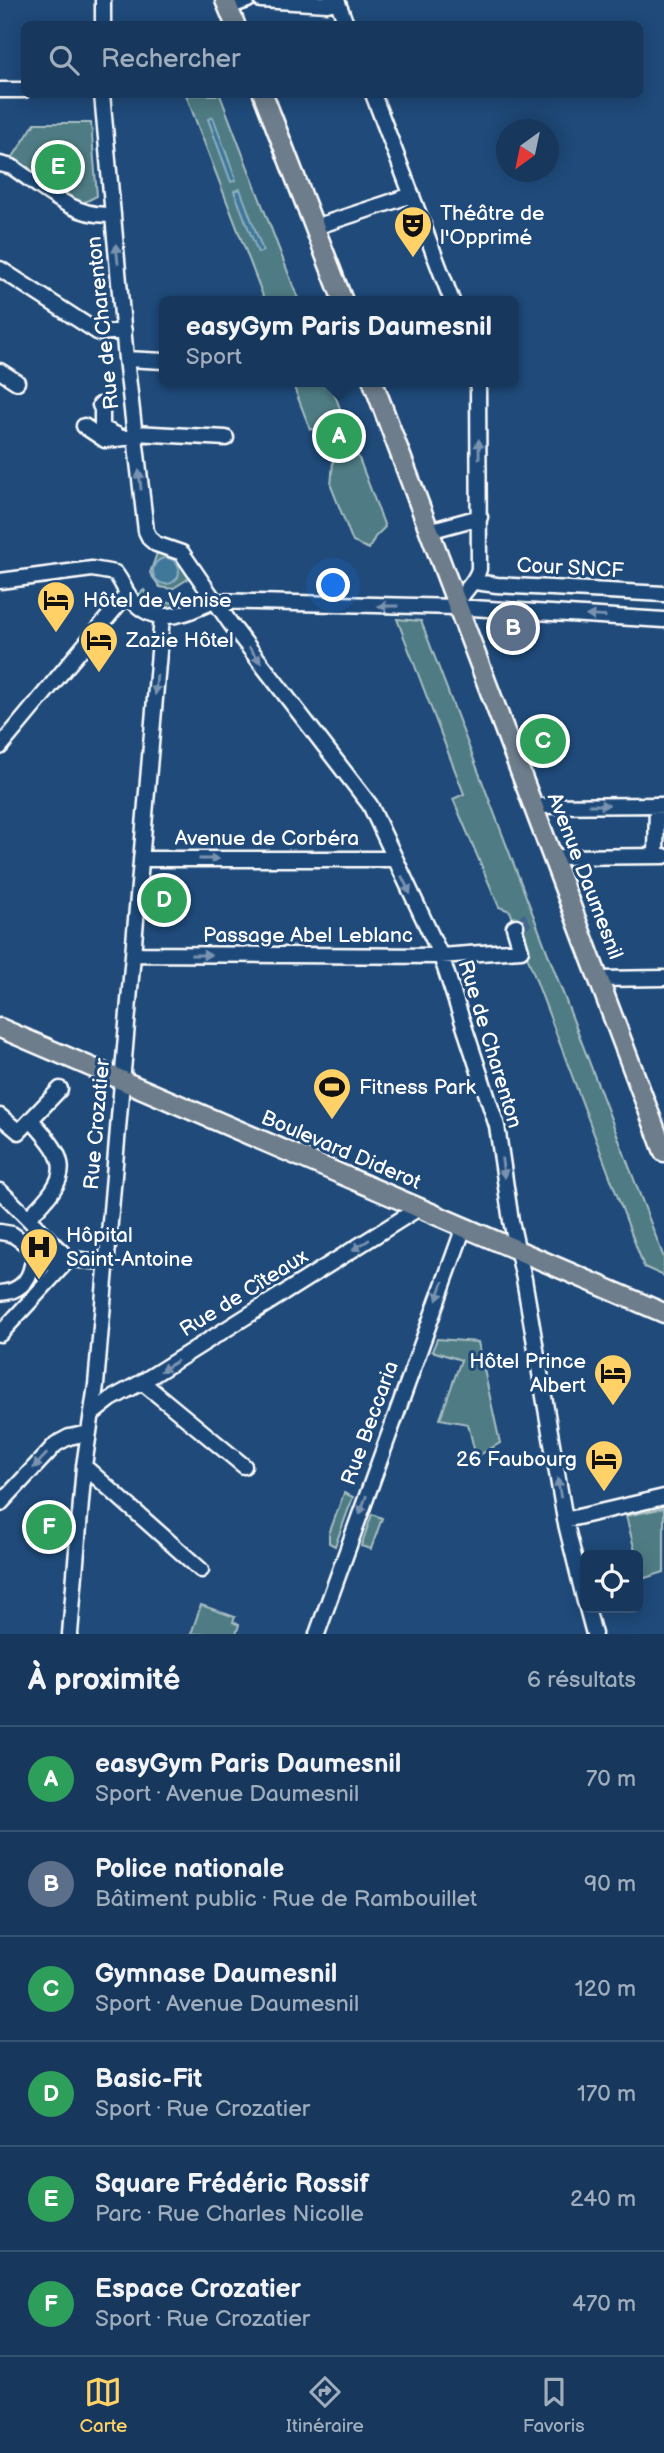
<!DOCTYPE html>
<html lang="fr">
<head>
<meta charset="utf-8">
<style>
  :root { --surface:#17385c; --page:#203f62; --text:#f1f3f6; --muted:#9eacbb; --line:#365272; --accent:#ffd166 }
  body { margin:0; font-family:"Balsamiq Sans",sans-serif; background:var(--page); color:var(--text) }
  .controls { position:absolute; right:21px; bottom:21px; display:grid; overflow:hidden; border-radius:10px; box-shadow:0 4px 18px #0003 }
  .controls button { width:63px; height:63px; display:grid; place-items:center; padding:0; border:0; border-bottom:2px solid var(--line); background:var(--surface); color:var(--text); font:35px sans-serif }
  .compass { position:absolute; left:496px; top:119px; width:63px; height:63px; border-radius:50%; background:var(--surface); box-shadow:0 4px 18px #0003; rotate:213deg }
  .you { position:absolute; left:334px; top:586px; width:24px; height:24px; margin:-18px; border:5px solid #fff; border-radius:50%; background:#1a73e8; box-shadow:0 0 0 10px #1a73e833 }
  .badge { display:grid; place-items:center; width:46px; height:46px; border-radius:50%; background:var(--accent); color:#fff; font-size:23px; font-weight:700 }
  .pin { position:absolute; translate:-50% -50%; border:4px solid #fff; box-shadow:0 2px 7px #0006 }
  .popup { position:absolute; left:159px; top:296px; width:360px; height:91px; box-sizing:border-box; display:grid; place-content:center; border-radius:10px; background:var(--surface); filter:drop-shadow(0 2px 5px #0005); font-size:23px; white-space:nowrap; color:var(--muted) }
  .popup b { font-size:26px; color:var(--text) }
  .popup::after { content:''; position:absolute; left:50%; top:100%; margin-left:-14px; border:14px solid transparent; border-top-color:var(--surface) }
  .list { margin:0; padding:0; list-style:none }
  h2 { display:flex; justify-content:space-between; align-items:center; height:91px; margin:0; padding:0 28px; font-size:30px }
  h2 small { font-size:23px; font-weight:400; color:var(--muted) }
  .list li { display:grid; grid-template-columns:46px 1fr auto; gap:21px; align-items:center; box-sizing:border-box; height:105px; padding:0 28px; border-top:2px solid var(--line) }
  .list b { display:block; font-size:26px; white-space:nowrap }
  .list p { margin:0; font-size:23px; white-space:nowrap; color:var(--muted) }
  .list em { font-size:23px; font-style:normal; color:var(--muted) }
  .icon { flex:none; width:38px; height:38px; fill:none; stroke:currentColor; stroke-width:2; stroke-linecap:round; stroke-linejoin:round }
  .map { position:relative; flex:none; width:664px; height:1634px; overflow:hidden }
  .search { position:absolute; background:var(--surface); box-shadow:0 4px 18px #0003; left:21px; right:21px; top:21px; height:77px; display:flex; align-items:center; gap:18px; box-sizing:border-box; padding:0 24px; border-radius:10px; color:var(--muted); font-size:26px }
  .sheet { height:721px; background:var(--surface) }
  nav { display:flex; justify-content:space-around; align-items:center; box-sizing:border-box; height:98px; border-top:2px solid var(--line); background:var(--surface); font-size:19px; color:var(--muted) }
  nav a { display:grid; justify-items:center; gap:4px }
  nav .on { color:var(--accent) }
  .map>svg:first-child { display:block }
</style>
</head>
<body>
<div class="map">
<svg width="664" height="1634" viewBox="0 0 664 1634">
  <rect width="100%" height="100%" fill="#1f4a7a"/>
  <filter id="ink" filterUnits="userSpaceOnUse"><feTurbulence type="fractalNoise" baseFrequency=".0143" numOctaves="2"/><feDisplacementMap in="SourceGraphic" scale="14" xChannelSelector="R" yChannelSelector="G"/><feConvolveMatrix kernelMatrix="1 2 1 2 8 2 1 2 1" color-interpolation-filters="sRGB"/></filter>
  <g filter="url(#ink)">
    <path fill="#507c84" stroke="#a8bec2" stroke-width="2" fill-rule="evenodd" d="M 186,95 L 220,95 L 299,301 L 265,301 Z
      M 35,123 L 91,123 L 97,196 L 81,204 L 11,160 Z
      M 292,382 L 330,382 L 385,527 L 375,537 L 369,549 L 353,542 L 331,486 L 334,449 L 326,431 L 310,429 Z
      M 158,550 L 180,558 L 191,577 L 172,589 L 160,587 L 150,573 ZM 165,559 L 172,560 L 178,567 L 178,577 L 171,583 L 153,572 L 158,561 Z
      M 144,590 C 153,608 173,604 188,597 L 193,603 C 174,610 152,613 138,595 Z
      M 397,619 L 421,621 L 664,1258 L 664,1276 L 644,1267 L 510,911 L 499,907 L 453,799 L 464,794 Z
      M 437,1339 L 478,1342 L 500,1443 L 476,1457 L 468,1424 L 440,1419 L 461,1360 L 432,1351 Z
      M 344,1493 L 353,1497 L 335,1546 L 329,1543 L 329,1534 Z
      M 664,1508 L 664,1572 L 642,1579 L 638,1555 L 636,1555 L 626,1516 Z
      M 372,1514 L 382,1518 L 371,1549 L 361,1546 Z
      M 201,1605 L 235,1617 L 233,1622 L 239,1625 L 236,1634 L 191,1634 Z"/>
    <path fill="#40789a" stroke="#8caec2" stroke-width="2" d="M 213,117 L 236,180 L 231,182 L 208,119 Z
      M 240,189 L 263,251 L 258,253 L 234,191 Z
      M153 571a13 13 0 1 1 26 0a13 13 0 1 1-26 0Z"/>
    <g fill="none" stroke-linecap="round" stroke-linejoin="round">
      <path stroke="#41658e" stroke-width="14" stroke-dasharray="14 7" stroke-linecap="butt" d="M 516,926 L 534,916"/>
      <defs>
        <path id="minor" d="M 261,0 L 327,4 L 337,1
          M 337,0 L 346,24
          M 228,7 L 248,0
          M 103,24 L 103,0
          M 0,90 L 24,90
          M 102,94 L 126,359 L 146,531 L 150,539 L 156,544 L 182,553 L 230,623 L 370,805 L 441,956 L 497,1126 L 511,1221 L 524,1279 L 565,1520 L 585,1602
          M 373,94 L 452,301
          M 0,164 L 12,167 C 42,187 76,220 113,214
          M 315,227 L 412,195
          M 0,269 L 99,333 L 124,331
          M 126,359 L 164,361
          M 0,371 L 17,382
          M 100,405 L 102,409 L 102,428 L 117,435
          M 84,426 L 105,440 L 135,437
          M 135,433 L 226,438
          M 429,531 L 480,517
          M 0,581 L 92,569 L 115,573 C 123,582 125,593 133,601 C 157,628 187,613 214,601 L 456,607 L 664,620
          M 475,582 L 497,585 L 664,594
          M 456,607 C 461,591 475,585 479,569 L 478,382
          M 0,747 L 127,594
          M 534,806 L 664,805
          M 656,856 L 657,805
          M 554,857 L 664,856
          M 141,859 L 393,859
          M 133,954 L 441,956 L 521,950 L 514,927 L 516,926
          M 599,979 L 664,978
          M 0,1116 L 19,1132 L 60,1089
          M 0,1191 C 24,1213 45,1237 69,1259
          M 29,1217 C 72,1175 70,1162 31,1120
          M 0,1232 L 12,1234 L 26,1244 L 44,1236
          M 0,1293 C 18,1292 29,1282 32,1265 L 69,1259 L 105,1262
          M 0,1334 L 69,1259
          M 142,1382 L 244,1466
          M 92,1414 L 111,1399 L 142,1382 L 419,1208
          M 84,1466 L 201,1570
          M 0,1504 L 56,1444 L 69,1437 L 89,1433
          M 565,1520 L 664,1497
          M 587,1608 L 594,1634
          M 70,1634 L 84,1466 L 96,1385 L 162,617
          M 317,1634 L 464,1227"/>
        <path id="major" d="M 225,0 L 235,24
          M 263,94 L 343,301
          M 373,382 C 468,639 568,895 664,1152
          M 0,1028 L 664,1313"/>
      </defs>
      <use href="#minor" stroke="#fff" stroke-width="19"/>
      <use href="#major" stroke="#fff" stroke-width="23"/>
      <use href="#minor" stroke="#1f4a7a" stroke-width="14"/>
      <use href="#major" stroke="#6d7d8c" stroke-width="18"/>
    </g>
    <defs><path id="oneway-solid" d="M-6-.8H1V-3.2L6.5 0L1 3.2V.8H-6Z" transform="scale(1.75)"/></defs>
    <g fill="#7992af">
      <use href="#oneway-solid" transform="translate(117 254) rotate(-96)"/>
      <use href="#oneway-solid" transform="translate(479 449) rotate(-91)"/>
      <use href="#oneway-solid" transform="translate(140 480) rotate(-96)"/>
      <use href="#oneway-solid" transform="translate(388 606) rotate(-180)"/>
      <use href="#oneway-solid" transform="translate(596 616) rotate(-177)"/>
      <use href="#oneway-solid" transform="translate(255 655) rotate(52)"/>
      <use href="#oneway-solid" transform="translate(156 685) rotate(95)"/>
      <use href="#oneway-solid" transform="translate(599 805)"/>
      <use href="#oneway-solid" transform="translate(209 859)"/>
      <use href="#oneway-solid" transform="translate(406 885) rotate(64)"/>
      <use href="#oneway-solid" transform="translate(201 955)"/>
      <use href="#oneway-solid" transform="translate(503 1168) rotate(82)"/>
      <use href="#oneway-solid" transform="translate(361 1245) rotate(148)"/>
      <use href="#oneway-solid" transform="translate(440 1291) rotate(110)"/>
      <use href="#oneway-solid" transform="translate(169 1366) rotate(148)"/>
      <use href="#oneway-solid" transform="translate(40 1461) rotate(133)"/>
      <use href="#oneway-solid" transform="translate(559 1488) rotate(-100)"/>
      <use href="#oneway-solid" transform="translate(363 1505) rotate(110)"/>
    </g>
  </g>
  <defs>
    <symbol id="theatre-pin" viewBox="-11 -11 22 30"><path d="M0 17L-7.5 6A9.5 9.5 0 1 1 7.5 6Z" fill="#ffd166" stroke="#1f4a7a"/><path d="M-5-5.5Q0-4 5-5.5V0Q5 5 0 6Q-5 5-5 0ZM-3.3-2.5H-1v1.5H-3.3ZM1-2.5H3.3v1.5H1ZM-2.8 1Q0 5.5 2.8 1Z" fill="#111"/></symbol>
    <symbol id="hotel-pin" viewBox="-11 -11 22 30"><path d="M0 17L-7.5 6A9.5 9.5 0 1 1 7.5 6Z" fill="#ffd166" stroke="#1f4a7a"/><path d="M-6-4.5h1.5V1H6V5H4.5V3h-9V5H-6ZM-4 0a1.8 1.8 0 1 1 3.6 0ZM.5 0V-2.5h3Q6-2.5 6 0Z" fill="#111"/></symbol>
    <symbol id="stadium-pin" viewBox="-11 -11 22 30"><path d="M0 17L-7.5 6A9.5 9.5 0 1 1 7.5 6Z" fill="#ffd166" stroke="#1f4a7a"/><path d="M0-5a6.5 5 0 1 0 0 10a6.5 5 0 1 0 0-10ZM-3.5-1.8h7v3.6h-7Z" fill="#111"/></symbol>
    <symbol id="hospital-pin" viewBox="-11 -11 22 30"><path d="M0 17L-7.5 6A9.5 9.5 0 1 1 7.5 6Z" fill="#ffd166" stroke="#1f4a7a"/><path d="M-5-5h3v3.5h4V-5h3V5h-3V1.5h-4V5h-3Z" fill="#111"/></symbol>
  </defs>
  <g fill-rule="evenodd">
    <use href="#theatre-pin" x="391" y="203" width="44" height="60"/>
    <use href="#hotel-pin" x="34" y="578" width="44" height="60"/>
    <use href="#hotel-pin" x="77" y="618" width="44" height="60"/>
    <use href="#stadium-pin" x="310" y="1065" width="44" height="60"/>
    <use href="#hospital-pin" x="17" y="1225" width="44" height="60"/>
    <use href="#hotel-pin" x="591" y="1351" width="44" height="60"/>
    <use href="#hotel-pin" x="582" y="1437" width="44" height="60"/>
  </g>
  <g text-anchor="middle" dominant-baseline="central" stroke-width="6" stroke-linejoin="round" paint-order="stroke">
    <g font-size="21" fill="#fff" stroke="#1f4a7a" text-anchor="start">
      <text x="440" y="213">Théâtre de<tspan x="440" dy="24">l'Opprimé</tspan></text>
      <text x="83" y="600">Hôtel de Venise</text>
      <text x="126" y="640">Zazie Hôtel</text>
      <text x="359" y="1087">Fitness Park</text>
      <text x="66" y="1235">Hôpital<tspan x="66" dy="24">Saint-Antoine</tspan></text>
      <text x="586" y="1361" text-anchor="end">Hôtel Prince<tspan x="586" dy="24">Albert</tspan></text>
      <text x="577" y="1459" text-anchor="end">26 Faubourg</text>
    </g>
    <g font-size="21" fill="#fff" stroke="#1f4a7a">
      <text transform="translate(103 323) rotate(-96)">Rue de Charenton</text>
      <text transform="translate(570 568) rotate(3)">Cour SNCF</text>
      <text x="267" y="838">Avenue de Corbéra</text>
      <text transform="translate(585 876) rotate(69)">Avenue Daumesnil</text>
      <text x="308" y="935">Passage Abel Leblanc</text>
      <text transform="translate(490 1044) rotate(73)">Rue de Charenton</text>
      <text transform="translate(97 1124) rotate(-85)">Rue Crozatier</text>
      <text transform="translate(341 1150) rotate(23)">Boulevard Diderot</text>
      <text transform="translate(244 1293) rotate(-32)">Rue de Cîteaux</text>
      <text transform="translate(370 1423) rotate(-70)">Rue Beccaria</text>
    </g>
  </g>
</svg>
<div class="controls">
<button><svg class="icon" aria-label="locate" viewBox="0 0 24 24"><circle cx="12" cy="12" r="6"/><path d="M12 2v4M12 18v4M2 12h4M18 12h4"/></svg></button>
</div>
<svg class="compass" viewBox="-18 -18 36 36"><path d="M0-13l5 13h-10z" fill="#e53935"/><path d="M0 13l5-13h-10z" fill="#9eacbb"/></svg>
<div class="you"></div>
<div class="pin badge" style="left:339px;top:436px;background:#2e9e5b">A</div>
<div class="popup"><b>easyGym Paris Daumesnil</b>Sport</div>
<div class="pin badge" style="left:513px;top:628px;background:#5c6f8a">B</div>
<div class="pin badge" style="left:543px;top:741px;background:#2e9e5b">C</div>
<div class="pin badge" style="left:164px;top:900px;background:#2e9e5b">D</div>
<div class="pin badge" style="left:58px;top:167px;background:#2e9e5b">E</div>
<div class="pin badge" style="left:49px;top:1527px;background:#2e9e5b">F</div>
<div class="search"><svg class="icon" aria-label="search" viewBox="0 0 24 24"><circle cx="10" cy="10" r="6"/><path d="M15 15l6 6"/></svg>Rechercher</div>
</div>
<section class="sheet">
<h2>À proximité<small>6 résultats</small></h2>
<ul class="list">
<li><span class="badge" style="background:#2e9e5b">A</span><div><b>easyGym Paris Daumesnil</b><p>Sport · Avenue Daumesnil</p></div><em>70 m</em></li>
<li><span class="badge" style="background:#5c6f8a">B</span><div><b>Police nationale</b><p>Bâtiment public · Rue de Rambouillet</p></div><em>90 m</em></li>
<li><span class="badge" style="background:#2e9e5b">C</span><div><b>Gymnase Daumesnil</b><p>Sport · Avenue Daumesnil</p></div><em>120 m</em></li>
<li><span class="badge" style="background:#2e9e5b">D</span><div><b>Basic-Fit</b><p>Sport · Rue Crozatier</p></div><em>170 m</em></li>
<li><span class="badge" style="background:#2e9e5b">E</span><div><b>Square Frédéric Rossif</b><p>Parc · Rue Charles Nicolle</p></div><em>240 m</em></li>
<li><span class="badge" style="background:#2e9e5b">F</span><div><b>Espace Crozatier</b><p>Sport · Rue Crozatier</p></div><em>470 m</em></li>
</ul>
</section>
<nav>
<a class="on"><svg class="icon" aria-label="map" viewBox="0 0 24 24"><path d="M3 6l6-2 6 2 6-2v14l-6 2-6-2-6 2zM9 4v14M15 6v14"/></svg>Carte</a>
<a><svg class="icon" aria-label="directions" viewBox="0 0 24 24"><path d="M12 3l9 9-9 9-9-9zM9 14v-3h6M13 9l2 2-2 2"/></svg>Itinéraire</a>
<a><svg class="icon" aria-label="saved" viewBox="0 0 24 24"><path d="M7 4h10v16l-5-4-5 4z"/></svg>Favoris</a>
</nav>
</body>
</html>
